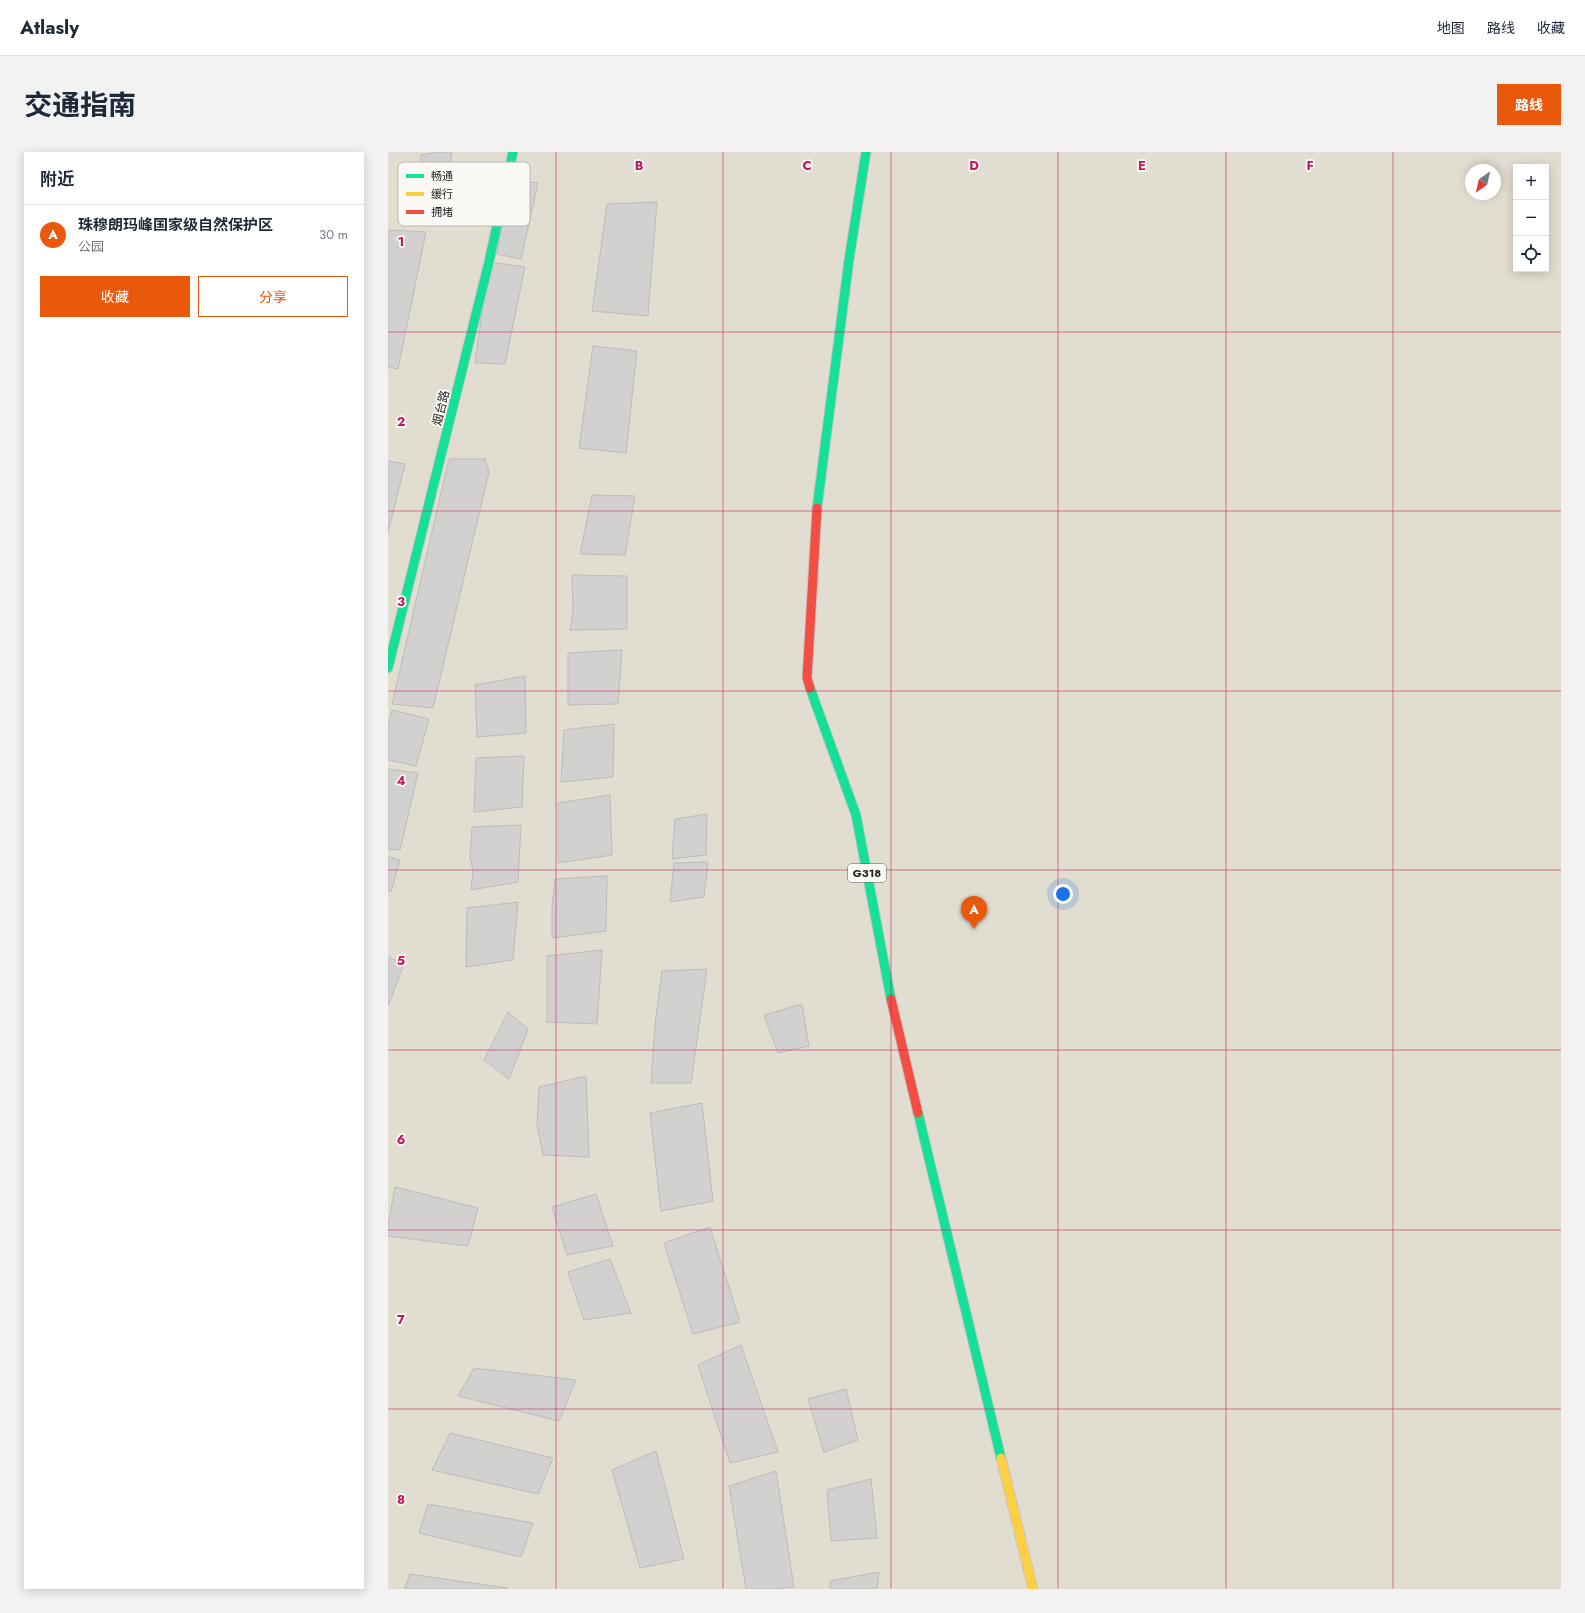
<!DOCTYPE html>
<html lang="zh">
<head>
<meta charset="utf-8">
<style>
  :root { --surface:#fff; --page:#f2f2f3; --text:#1f2937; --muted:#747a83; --line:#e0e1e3; --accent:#ea580c }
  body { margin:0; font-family:Jost,"Noto Sans SC",sans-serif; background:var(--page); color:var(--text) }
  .controls { position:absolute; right:12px; top:12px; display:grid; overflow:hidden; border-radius:0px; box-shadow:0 2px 10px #0003 }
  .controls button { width:36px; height:36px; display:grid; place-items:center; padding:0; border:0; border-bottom:1px solid var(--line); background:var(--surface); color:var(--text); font:20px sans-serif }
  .compass { position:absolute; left:1077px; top:12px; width:36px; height:36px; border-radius:50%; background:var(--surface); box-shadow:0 2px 10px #0003; rotate:214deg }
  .you { position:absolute; left:675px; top:742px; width:14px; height:14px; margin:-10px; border:3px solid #fff; border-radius:50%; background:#1a73e8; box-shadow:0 0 0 6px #1a73e833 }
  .badge { display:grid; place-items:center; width:26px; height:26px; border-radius:50%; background:var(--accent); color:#fff; font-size:13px; font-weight:700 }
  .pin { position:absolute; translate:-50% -33px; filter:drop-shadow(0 1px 2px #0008) }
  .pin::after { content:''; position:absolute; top:21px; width:14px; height:12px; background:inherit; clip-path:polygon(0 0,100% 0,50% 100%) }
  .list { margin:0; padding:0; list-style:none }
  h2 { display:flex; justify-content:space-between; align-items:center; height:52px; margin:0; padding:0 16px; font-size:17px }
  h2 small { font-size:13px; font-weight:400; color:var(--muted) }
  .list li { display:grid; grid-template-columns:26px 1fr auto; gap:12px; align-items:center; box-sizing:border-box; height:60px; padding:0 16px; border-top:1px solid var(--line) }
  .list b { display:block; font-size:15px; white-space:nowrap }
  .list p { margin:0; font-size:13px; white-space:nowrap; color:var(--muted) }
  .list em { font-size:13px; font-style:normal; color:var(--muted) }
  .actions { display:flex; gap:8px; padding:12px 16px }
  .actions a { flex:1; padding:9px 0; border:1px solid var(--accent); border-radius:0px; text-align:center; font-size:14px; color:var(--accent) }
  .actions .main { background:var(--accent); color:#fff }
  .icon { flex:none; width:22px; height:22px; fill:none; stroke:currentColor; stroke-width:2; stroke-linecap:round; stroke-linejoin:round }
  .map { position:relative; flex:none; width:1173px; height:1437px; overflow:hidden; border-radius:0px }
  header { display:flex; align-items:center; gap:24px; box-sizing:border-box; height:56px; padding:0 20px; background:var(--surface); border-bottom:1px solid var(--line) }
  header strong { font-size:19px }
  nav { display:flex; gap:22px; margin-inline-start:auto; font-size:14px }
  .intro { display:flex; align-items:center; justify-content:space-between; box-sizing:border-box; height:96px; padding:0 24px }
  h1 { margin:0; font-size:28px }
  .button { padding:10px 18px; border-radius:0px; background:var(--accent); color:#fff; font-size:14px; font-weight:700 }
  main { display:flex; gap:24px; padding:0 24px }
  aside { flex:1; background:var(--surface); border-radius:0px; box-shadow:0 2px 10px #0003 }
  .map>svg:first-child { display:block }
</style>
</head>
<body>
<header>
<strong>Atlasly</strong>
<nav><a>地图</a><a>路线</a><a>收藏</a></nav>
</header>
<div class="intro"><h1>交通指南</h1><a class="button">路线</a></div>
<main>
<aside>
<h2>附近<small></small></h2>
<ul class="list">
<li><span class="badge">A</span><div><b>珠穆朗玛峰国家级自然保护区</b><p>公园</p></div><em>30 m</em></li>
</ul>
<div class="actions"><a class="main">收藏</a><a>分享</a></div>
</aside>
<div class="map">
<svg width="1173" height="1437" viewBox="0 0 1173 1437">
  <rect width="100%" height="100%" fill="#eceae8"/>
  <path fill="#e2ddd1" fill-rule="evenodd" d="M 0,0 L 1173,0 L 1173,1437 L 0,1437 ZM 1128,15 L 1158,15 L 1158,117 L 1128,117 ZM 1083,18 L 1107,18 L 1107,42 L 1083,42 Z"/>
  <path fill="#d2d1d0" stroke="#bdbcbb" d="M 50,0 L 64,0 L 56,47 L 29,49 L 33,3 Z
    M 123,27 L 150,31 L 133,107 L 109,102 Z
    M 269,50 L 260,164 L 204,159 L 219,52 Z
    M 0,78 L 38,80 L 10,217 L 0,215 Z
    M 101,110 L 137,115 L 117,212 L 87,211 Z
    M 205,194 L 249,199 L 238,301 L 191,296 Z
    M 61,307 L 97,307 L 101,320 L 45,556 L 4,552 Z
    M 0,309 L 17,312 L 0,380 Z
    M 204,343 L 247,344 L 237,403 L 192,402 Z
    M 184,423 L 239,424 L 239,477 L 182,478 L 185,458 Z
    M 234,498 L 230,552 L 180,553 L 180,501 Z
    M 137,524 L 138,581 L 89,585 L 87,533 Z
    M 4,558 L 41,567 L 28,614 L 0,608 L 0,573 Z
    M 226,572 L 225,625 L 173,630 L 176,578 Z
    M 136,604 L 134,655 L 86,660 L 88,606 Z
    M 0,617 L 30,621 L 12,698 L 0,697 Z
    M 222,643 L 224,703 L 170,711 L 170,651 Z
    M 319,662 L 318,703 L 284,707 L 287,667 Z
    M 133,673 L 130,730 L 83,738 L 85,718 L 82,705 L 84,675 Z
    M 0,705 L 12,708 L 3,740 L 0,739 Z
    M 320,710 L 316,745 L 282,750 L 286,711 Z
    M 219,724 L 218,779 L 164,786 L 164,755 L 167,727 Z
    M 130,750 L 125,808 L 78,815 L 79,756 Z
    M 214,798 L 209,872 L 159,870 L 159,804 Z
    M 0,805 L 16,812 L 0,854 Z
    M 319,817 L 303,931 L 263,931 L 267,873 L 274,819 Z
    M 414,852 L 421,894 L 390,901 L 376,863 Z
    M 120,860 L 140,877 L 121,927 L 96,908 Z
    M 198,924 L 201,1005 L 155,1003 L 149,972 L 151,935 Z
    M 314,951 L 325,1049 L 273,1059 L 262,961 Z
    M 7,1035 L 90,1056 L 80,1094 L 0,1084 L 0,1074 Z
    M 208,1042 L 225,1094 L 179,1103 L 164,1055 Z
    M 322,1075 L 352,1170 L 305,1182 L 276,1091 Z
    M 222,1107 L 243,1161 L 196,1168 L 180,1120 Z
    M 353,1193 L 390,1300 L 342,1311 L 310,1213 Z
    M 86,1216 L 188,1228 L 171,1269 L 70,1244 Z
    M 458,1237 L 470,1288 L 436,1300 L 420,1247 Z
    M 62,1281 L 165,1306 L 150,1342 L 44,1318 Z
    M 268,1299 L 296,1407 L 252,1416 L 224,1318 Z
    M 388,1319 L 406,1435 L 388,1437 L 358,1437 L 341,1334 Z
    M 483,1327 L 489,1386 L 443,1389 L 439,1338 Z
    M 40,1352 L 145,1371 L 133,1405 L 31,1381 Z
    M 491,1420 L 489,1437 L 442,1437 L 442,1429 Z
    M 22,1422 L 119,1436 L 119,1437 L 16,1437 Z"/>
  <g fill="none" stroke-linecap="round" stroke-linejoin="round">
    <defs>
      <path id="fast" d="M 429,356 L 461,108 L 478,0
        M 0,516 L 101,110 L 125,0
        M 422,536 L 468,663 L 503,847
        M 530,961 L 613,1306"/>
      <path id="slow" d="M 613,1306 L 645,1437"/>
      <path id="jam" d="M 422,536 L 419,526 L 429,356
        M 503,847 L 530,961"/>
    </defs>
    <use href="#fast" stroke="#c6c5c4" stroke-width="11"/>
    <use href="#slow" stroke="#c6c5c4" stroke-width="11"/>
    <use href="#jam" stroke="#c6c5c4" stroke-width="11"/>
    <use href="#fast" stroke="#16e098" stroke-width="9"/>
    <use href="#slow" stroke="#ffcf43" stroke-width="9"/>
    <use href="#jam" stroke="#f24e42" stroke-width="9"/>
  </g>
  <path fill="none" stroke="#c2185b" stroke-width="1" stroke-opacity="0.55" d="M 168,0 L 168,1437M 335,0 L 335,1437M 503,0 L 503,1437M 670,0 L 670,1437M 838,0 L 838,1437M 1005,0 L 1005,1437M 0,180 L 1173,180M 0,359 L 1173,359M 0,539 L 1173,539M 0,718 L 1173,718M 0,898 L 1173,898M 0,1078 L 1173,1078M 0,1257 L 1173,1257"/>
  <g text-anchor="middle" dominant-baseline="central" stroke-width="3.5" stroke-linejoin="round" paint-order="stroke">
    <rect fill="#faf9f5" stroke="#60605e" stroke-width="1" x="460" y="712" width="38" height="18" rx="3"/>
    <g font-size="11" font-weight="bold" fill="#1e1e1d">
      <text x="479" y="721">G318</text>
    </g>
    <g font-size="12" fill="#1e1e1d" stroke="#faf9f5">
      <text transform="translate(53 256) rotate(-76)">烟台路</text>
    </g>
  </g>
  <rect x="10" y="10" width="132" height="64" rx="6" fill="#faf9f5" stroke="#b8b7b4" stroke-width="1"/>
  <rect x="18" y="22" width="18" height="4" fill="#16e098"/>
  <rect x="18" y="40" width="18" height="4" fill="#ffcf43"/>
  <rect x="18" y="58" width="18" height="4" fill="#f24e42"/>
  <g font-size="11" fill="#1e1e1d">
    <text x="43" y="28">畅通</text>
    <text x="43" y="46">缓行</text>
    <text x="43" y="64">拥堵</text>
  </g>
  <g font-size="13" text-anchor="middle" font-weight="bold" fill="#c2185b" stroke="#faf9f5" stroke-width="3.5" stroke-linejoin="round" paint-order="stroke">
    <text x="251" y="18">B</text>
    <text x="419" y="18">C</text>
    <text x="586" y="18">D</text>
    <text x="754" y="18">E</text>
    <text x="922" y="18">F</text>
    <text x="13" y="94">1</text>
    <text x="13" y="274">2</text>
    <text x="13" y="454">3</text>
    <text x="13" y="633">4</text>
    <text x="13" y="813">5</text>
    <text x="13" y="992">6</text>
    <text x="13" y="1172">7</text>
    <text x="13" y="1352">8</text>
  </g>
</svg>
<div class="controls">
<button>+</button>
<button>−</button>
<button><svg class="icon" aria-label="locate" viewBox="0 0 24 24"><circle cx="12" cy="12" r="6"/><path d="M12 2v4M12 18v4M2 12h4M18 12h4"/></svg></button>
</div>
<svg class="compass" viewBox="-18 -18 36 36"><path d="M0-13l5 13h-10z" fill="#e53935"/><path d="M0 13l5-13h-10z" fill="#747a83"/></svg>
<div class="you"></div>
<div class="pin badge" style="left:586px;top:777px">A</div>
</div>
</main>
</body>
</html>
